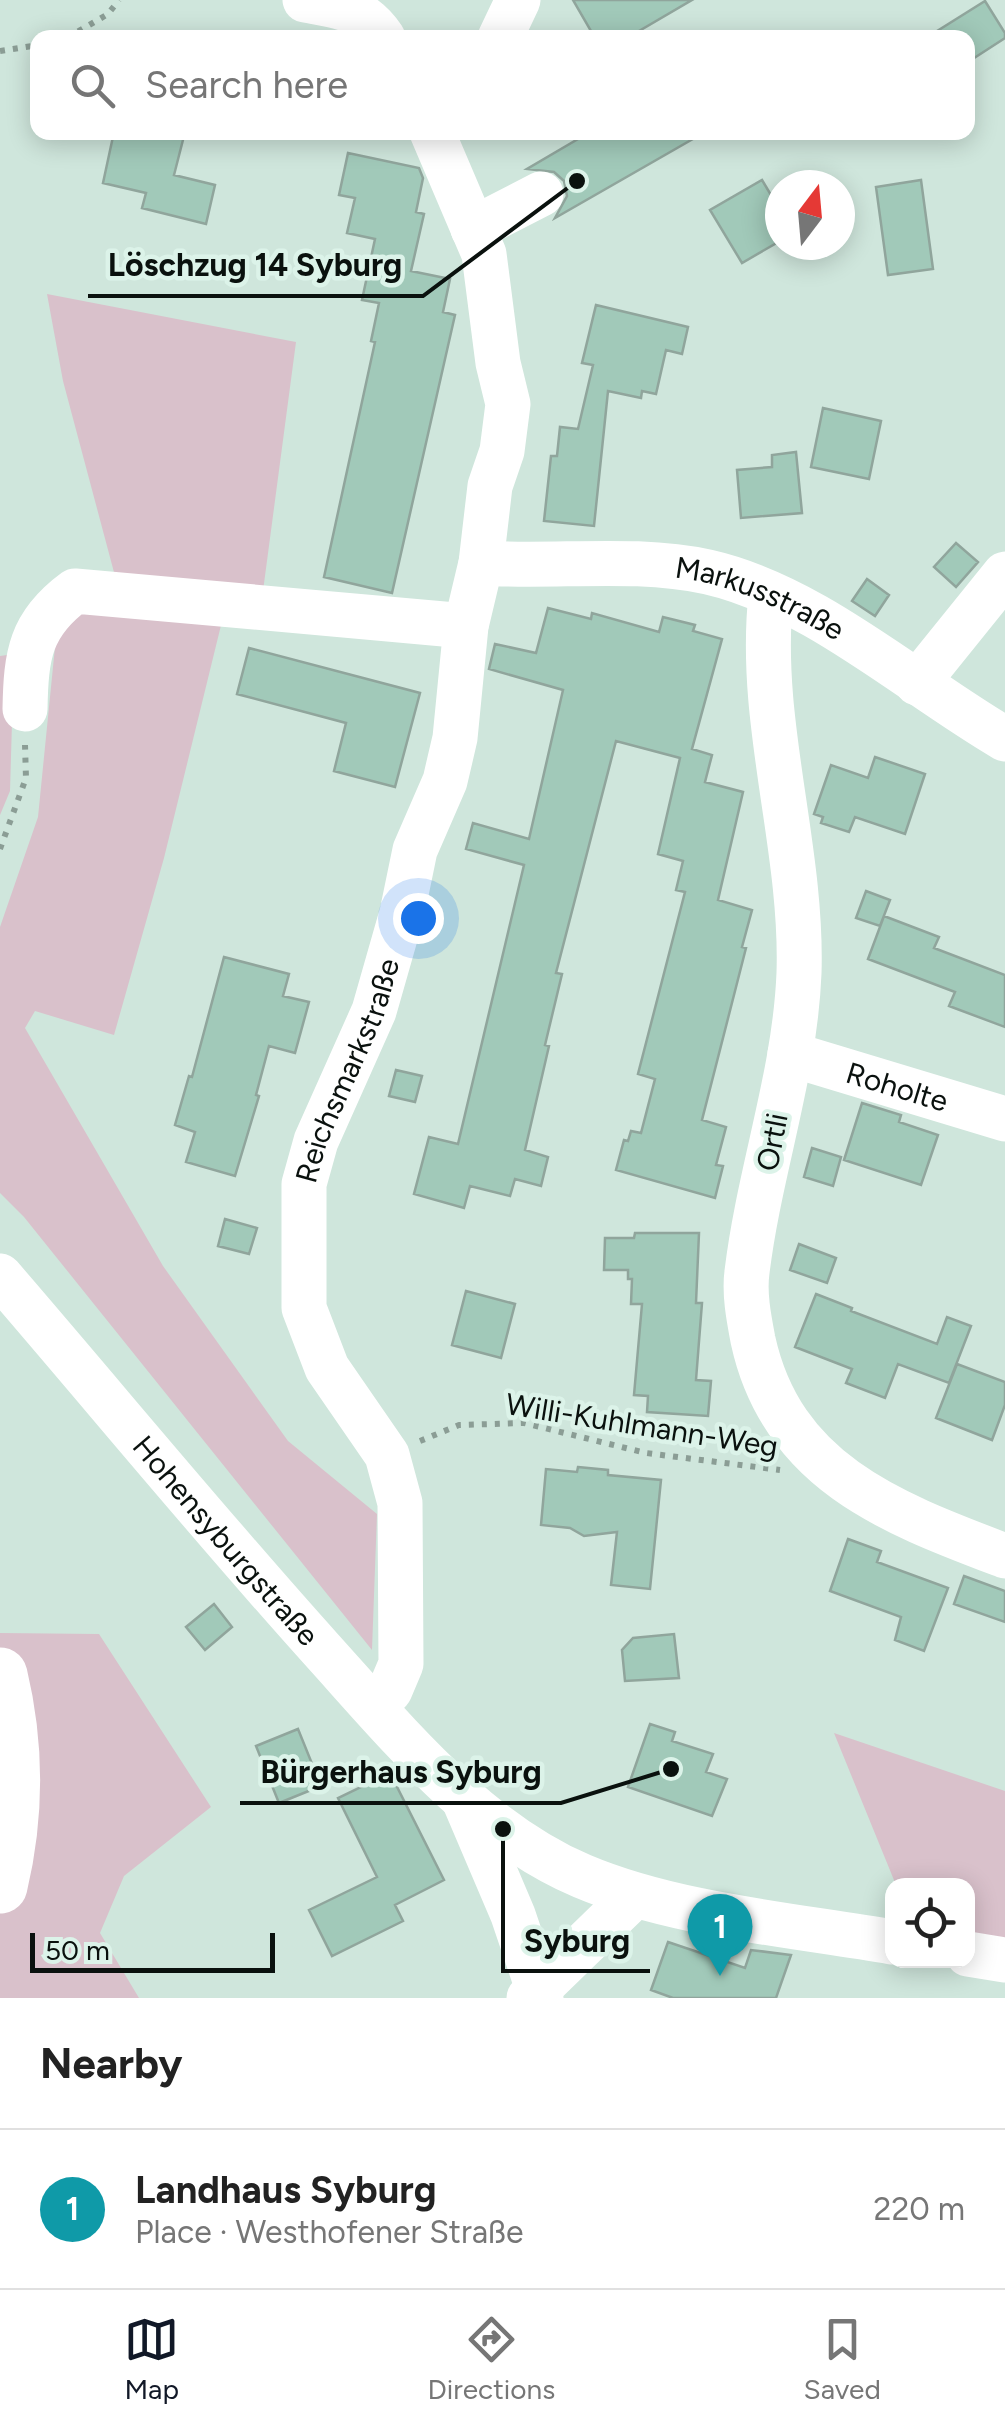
<!DOCTYPE html>
<html lang="en">
<head>
<meta charset="utf-8">
<style>
  :root { --surface:#fff; --page:#f2f2f2; --text:#222; --muted:#767676; --line:#e0e0e0; --accent:#111827 }
  body { margin:0; font-family:Figtree,sans-serif; background:var(--page); color:var(--text) }
  .controls { position:absolute; right:30px; bottom:30px; display:grid; overflow:hidden; border-radius:20px; box-shadow:0 5px 25px #0003 }
  .controls button { width:90px; height:90px; display:grid; place-items:center; padding:0; border:0; border-bottom:2px solid var(--line); background:var(--surface); color:var(--text); font:50px sans-serif }
  .compass { position:absolute; left:765px; top:170px; width:90px; height:90px; border-radius:50%; background:var(--surface); box-shadow:0 5px 25px #0003; rotate:16deg }
  .scale { position:absolute; left:30px; bottom:25px; width:245px; box-sizing:border-box; padding-left:10px; border:5px solid #0a110e; border-top:0; font-size:28px; line-height:35px; white-space:nowrap; color:#0a110e; -webkit-text-stroke:8px #dcf3e9; paint-order:stroke }
  .you { position:absolute; left:418px; top:918px; width:35px; height:35px; margin:-25px; border:8px solid #fff; border-radius:50%; background:#1a73e8; box-shadow:0 0 0 15px #1a73e833 }
  .badge { display:grid; place-items:center; width:65px; height:65px; border-radius:50%; background:var(--accent); color:#fff; font-size:32px; font-weight:700 }
  .pin { position:absolute; translate:-50% -82px; filter:drop-shadow(0 2px 5px #0008) }
  .pin::after { content:''; position:absolute; top:52px; width:35px; height:30px; background:inherit; clip-path:polygon(0 0,100% 0,50% 100%) }
  .list { margin:0; padding:0; list-style:none }
  h2 { display:flex; justify-content:space-between; align-items:center; height:130px; margin:0; padding:0 40px; font-size:42px }
  h2 small { font-size:32px; font-weight:400; color:var(--muted) }
  .list li { display:grid; grid-template-columns:65px 1fr auto; gap:30px; align-items:center; box-sizing:border-box; height:160px; padding:0 40px; border-top:2px solid var(--line) }
  .list b { display:block; font-size:38px; white-space:nowrap }
  .list p { margin:0; font-size:32px; white-space:nowrap; color:var(--muted) }
  .list em { font-size:32px; font-style:normal; color:var(--muted) }
  .icon { flex:none; width:55px; height:55px; fill:none; stroke:currentColor; stroke-width:2; stroke-linecap:round; stroke-linejoin:round }
  .map { position:relative; flex:none; width:1005px; height:1998px; overflow:hidden }
  .search { position:absolute; background:var(--surface); box-shadow:0 5px 25px #0003; left:30px; right:30px; top:30px; height:110px; display:flex; align-items:center; gap:25px; box-sizing:border-box; padding:0 35px; border-radius:20px; color:var(--muted); font-size:38px }
  .sheet { height:290px; background:var(--surface) }
  nav { display:flex; justify-content:space-around; align-items:center; box-sizing:border-box; height:140px; border-top:2px solid var(--line); background:var(--surface); font-size:28px; color:var(--muted) }
  nav a { display:grid; justify-items:center; gap:5px }
  nav .on { color:var(--accent) }
  .map>svg:first-child { display:block }
</style>
</head>
<body>
<div class="map">
<svg width="1005" height="1998" viewBox="0 0 1005 1998">
  <rect width="100%" height="100%" fill="#cfe6dc"/>
  <path fill="#d9c1cb" d="M 47,294 L 296,342 L 263,591 L 115,576 L 63,381 Z
    M 73,612 L 224,613 L 164,858 L 114,1035 L 35,1011 L 25,1028 L 163,1266 L 288,1441 L 377,1514 L 372,1650 L 24,1217 L 0,1193 L 0,927 L 38,817 L 56,637 Z
    M 14,654 L 10,791 L 0,815 L 0,656 Z
    M 0,1633 L 99,1634 L 211,1807 L 124,1876 L 100,1933 L 139,1998 L 0,1998 Z
    M 834,1733 L 1005,1791 L 1005,1960 L 968,1954 L 968,1886 L 896,1885 Z"/>
  <path fill="#a1c9b9" stroke="#90a59c" stroke-width="2.5" d="M 573,0 L 692,0 L 627,38 L 595,38 Z
    M 985,1 L 1005,33 L 1005,38 L 968,62 L 968,38 L 926,38 Z
    M 114,132 L 185,132 L 174,175 L 215,185 L 206,224 L 142,208 L 146,193 L 103,183 Z
    M 590,132 L 705,132 L 555,218 L 567,196 L 564,181 L 554,172 L 527,169 Z
    M 348,153 L 419,168 L 423,178 L 416,212 L 424,214 L 411,271 L 450,279 L 443,312 L 455,315 L 392,593 L 324,577 L 375,342 L 371,341 L 379,303 L 362,300 L 375,239 L 347,233 L 355,198 L 339,195 Z
    M 762,180 L 780,210 L 780,241 L 742,263 L 710,210 Z
    M 921,180 L 933,269 L 888,275 L 876,187 Z
    M 596,305 L 688,327 L 682,354 L 666,350 L 656,394 L 642,391 L 641,398 L 608,391 L 594,526 L 544,521 L 551,456 L 557,456 L 560,427 L 578,429 L 593,365 L 582,363 Z
    M 823,408 L 881,421 L 869,479 L 811,467 Z
    M 796,452 L 802,513 L 741,518 L 737,470 L 772,467 L 772,455 Z
    M 956,543 L 978,562 L 956,587 L 934,567 Z
    M 867,579 L 889,595 L 875,616 L 852,601 Z
    M 548,608 L 591,619 L 592,613 L 659,632 L 663,617 L 695,625 L 693,631 L 722,639 L 692,749 L 712,755 L 705,782 L 743,792 L 718,900 L 752,910 L 742,947 L 746,948 L 702,1120 L 726,1127 L 716,1165 L 723,1166 L 715,1198 L 616,1170 L 624,1140 L 628,1141 L 631,1131 L 641,1133 L 655,1079 L 638,1074 L 685,892 L 676,890 L 683,861 L 658,854 L 680,758 L 616,741 L 556,973 L 562,974 L 545,1045 L 549,1046 L 525,1150 L 548,1157 L 541,1186 L 515,1179 L 510,1196 L 470,1186 L 464,1208 L 414,1194 L 429,1137 L 458,1144 L 524,865 L 466,849 L 473,823 L 529,839 L 563,690 L 489,669 L 495,644 L 536,653 Z
    M 249,648 L 420,693 L 395,787 L 334,771 L 346,723 L 237,694 Z
    M 875,757 L 925,774 L 905,834 L 855,817 L 849,832 L 821,823 L 823,817 L 814,814 L 831,765 L 868,778 Z
    M 866,891 L 890,900 L 880,926 L 856,918 Z
    M 884,916 L 939,937 L 934,948 L 1005,975 L 1005,1027 L 949,1006 L 955,992 L 868,959 Z
    M 224,957 L 289,974 L 283,996 L 309,1002 L 295,1053 L 269,1046 L 256,1095 L 259,1096 L 235,1176 L 186,1162 L 195,1132 L 175,1125 L 189,1076 L 192,1077 Z
    M 396,1070 L 422,1076 L 415,1102 L 389,1096 Z
    M 862,1103 L 901,1115 L 899,1122 L 938,1135 L 921,1185 L 844,1160 Z
    M 812,1148 L 841,1157 L 833,1186 L 804,1177 Z
    M 225,1219 L 257,1228 L 249,1254 L 218,1246 Z
    M 635,1233 L 699,1233 L 696,1303 L 702,1303 L 696,1380 L 711,1381 L 708,1416 L 647,1412 L 648,1396 L 634,1395 L 642,1304 L 631,1304 L 632,1279 L 628,1279 L 628,1270 L 604,1270 L 605,1238 L 634,1238 Z
    M 799,1244 L 836,1258 L 827,1283 L 790,1270 Z
    M 466,1291 L 515,1304 L 501,1358 L 452,1345 Z
    M 816,1294 L 852,1308 L 851,1311 L 937,1344 L 947,1317 L 971,1326 L 949,1383 L 898,1364 L 885,1398 L 846,1383 L 852,1369 L 795,1347 Z
    M 957,1364 L 1005,1382 L 1005,1405 L 992,1440 L 936,1418 Z
    M 578,1467 L 608,1470 L 608,1475 L 661,1480 L 650,1589 L 611,1585 L 617,1532 L 584,1536 L 570,1528 L 541,1525 L 546,1469 L 577,1472 Z
    M 848,1539 L 881,1551 L 877,1562 L 948,1588 L 924,1651 L 895,1640 L 901,1617 L 830,1591 Z
    M 964,1576 L 1005,1591 L 1005,1622 L 954,1604 Z
    M 214,1604 L 232,1627 L 205,1650 L 186,1627 Z
    M 674,1634 L 679,1678 L 625,1681 L 622,1650 L 633,1638 Z
    M 650,1724 L 675,1732 L 672,1741 L 713,1754 L 706,1772 L 727,1779 L 712,1816 L 628,1787 Z
    M 298,1729 L 321,1786 L 279,1803 L 256,1746 Z
    M 390,1773 L 444,1880 L 395,1905 L 403,1921 L 332,1956 L 309,1910 L 377,1877 L 338,1798 Z
    M 668,1942 L 745,1968 L 751,1950 L 791,1955 L 776,1998 L 673,1998 L 651,1990 Z"/>
  <g fill="none" stroke-linecap="round" stroke-linejoin="round">
    <path stroke="#8b9d95" stroke-width="6" stroke-dasharray="5 8" stroke-linecap="butt" d="M 67,38 L 108,14 L 119,0
      M 0,51 L 38,45
      M 0,849 L 26,778 L 25,745
      M 420,1441 L 459,1425 L 524,1423 L 646,1453 L 780,1470"/>
    <g stroke="#fff" stroke-width="45">
      <path d="M 305,0 C 340,7 362,7 383,38"/>
      <path d="M 500,38 L 518,0"/>
      <path d="M 473,229 L 541,194"/>
      <path id="s1" d="M 481,563 C 556,568 634,556 708,572 C 814,596 912,685 1005,739"/>
      <path d="M 771,595 C 757,721 803,847 799,973 C 795,1075 759,1172 747,1272 C 744,1294 749,1319 753,1340 C 782,1473 892,1513 1005,1556"/>
      <path d="M 917,683 L 1005,574"/>
      <path d="M 25,709 C 26,655 30,624 75,591 L 466,626"/>
      <path id="s2" d="M 790,1054 L 1005,1119"/>
      <path id="s3" d="M 0,1276 C 107,1400 211,1527 321,1649 C 397,1733 476,1831 582,1876 C 674,1915 793,1925 892,1942"/>
      <path id="s4" d="M 374,1707 L 390,1690 L 401,1664 L 400,1503 L 387,1455 L 327,1368 L 304,1308 L 304,1184 L 316,1141 L 374,1011 L 402,913 L 415,850 L 445,781 L 455,738 L 466,626 L 481,563 L 490,486 L 502,451 L 508,404 L 498,363 L 484,254 L 432,132"/>
      <path d="M 464,1800 L 513,1915 L 541,1998"/>
      <path d="M 968,1954 L 1005,1960"/>
      <path d="M 529,1998 L 634,1896"/>
    </g>
    <path stroke="#fff" stroke-width="55" d="M 0,1675 C 17,1746 17,1815 0,1886"/>
  </g>
  <g text-anchor="middle" dominant-baseline="central" stroke-width="9" stroke-linejoin="round" paint-order="stroke">
    <g font-size="30" fill="#0a110e" stroke="#dcf3e9">
      <text stroke="none"><textPath href="#s1" startOffset="285">Markusstraße</textPath></text>
      <text stroke="none"><textPath href="#s4" startOffset="678">Reichsmarkstraße</textPath></text>
      <text stroke="none"><textPath href="#s2" startOffset="112">Roholte</textPath></text>
      <text transform="translate(772 1142) rotate(-79)">Ortli</text>
      <text transform="translate(642 1425) rotate(9)">Willi-Kuhlmann-Weg</text>
      <text stroke="none"><textPath href="#s3" startOffset="348">Hohensyburgstraße</textPath></text>
    </g>
  </g>
  <path fill="none" stroke="#0a110e" stroke-width="4" d="M577 181L423 296H88M671 1769L561 1803H240M503 1829L503 1971H650"/>
  <g fill="#0a110e" stroke="#dcf3e9" stroke-width="4">
    <circle cx="577" cy="181" r="10"/>
    <circle cx="671" cy="1769" r="10"/>
    <circle cx="503" cy="1829" r="10"/>
  </g>
  <g font-size="32" text-anchor="middle" font-weight="bold" fill="#0a110e" stroke="#dcf3e9" stroke-width="9" stroke-linejoin="round" paint-order="stroke">
    <text x="255" y="276">Löschzug 14 Syburg</text>
    <text x="401" y="1783">Bürgerhaus Syburg</text>
    <text x="577" y="1952">Syburg</text>
  </g>
</svg>
<div class="controls">
<button><svg class="icon" aria-label="locate" viewBox="0 0 24 24"><circle cx="12" cy="12" r="6"/><path d="M12 2v4M12 18v4M2 12h4M18 12h4"/></svg></button>
</div>
<svg class="compass" viewBox="-18 -18 36 36"><path d="M0-13l5 13h-10z" fill="#e53935"/><path d="M0 13l5-13h-10z" fill="#767676"/></svg>
<div class="scale">50 m</div>
<div class="you"></div>
<div class="pin badge" style="left:720px;top:1976px;background:#0f9aa8">1</div>
<div class="search"><svg class="icon" aria-label="search" viewBox="0 0 24 24"><circle cx="10" cy="10" r="6"/><path d="M15 15l6 6"/></svg>Search here</div>
</div>
<section class="sheet">
<h2>Nearby<small></small></h2>
<ul class="list">
<li><span class="badge" style="background:#0f9aa8">1</span><div><b>Landhaus Syburg</b><p>Place · Westhofener Straße</p></div><em>220 m</em></li>
</ul>
</section>
<nav>
<a class="on"><svg class="icon" aria-label="map" viewBox="0 0 24 24"><path d="M3 6l6-2 6 2 6-2v14l-6 2-6-2-6 2zM9 4v14M15 6v14"/></svg>Map</a>
<a><svg class="icon" aria-label="directions" viewBox="0 0 24 24"><path d="M12 3l9 9-9 9-9-9zM9 14v-3h6M13 9l2 2-2 2"/></svg>Directions</a>
<a><svg class="icon" aria-label="saved" viewBox="0 0 24 24"><path d="M7 4h10v16l-5-4-5 4z"/></svg>Saved</a>
</nav>
</body>
</html>
